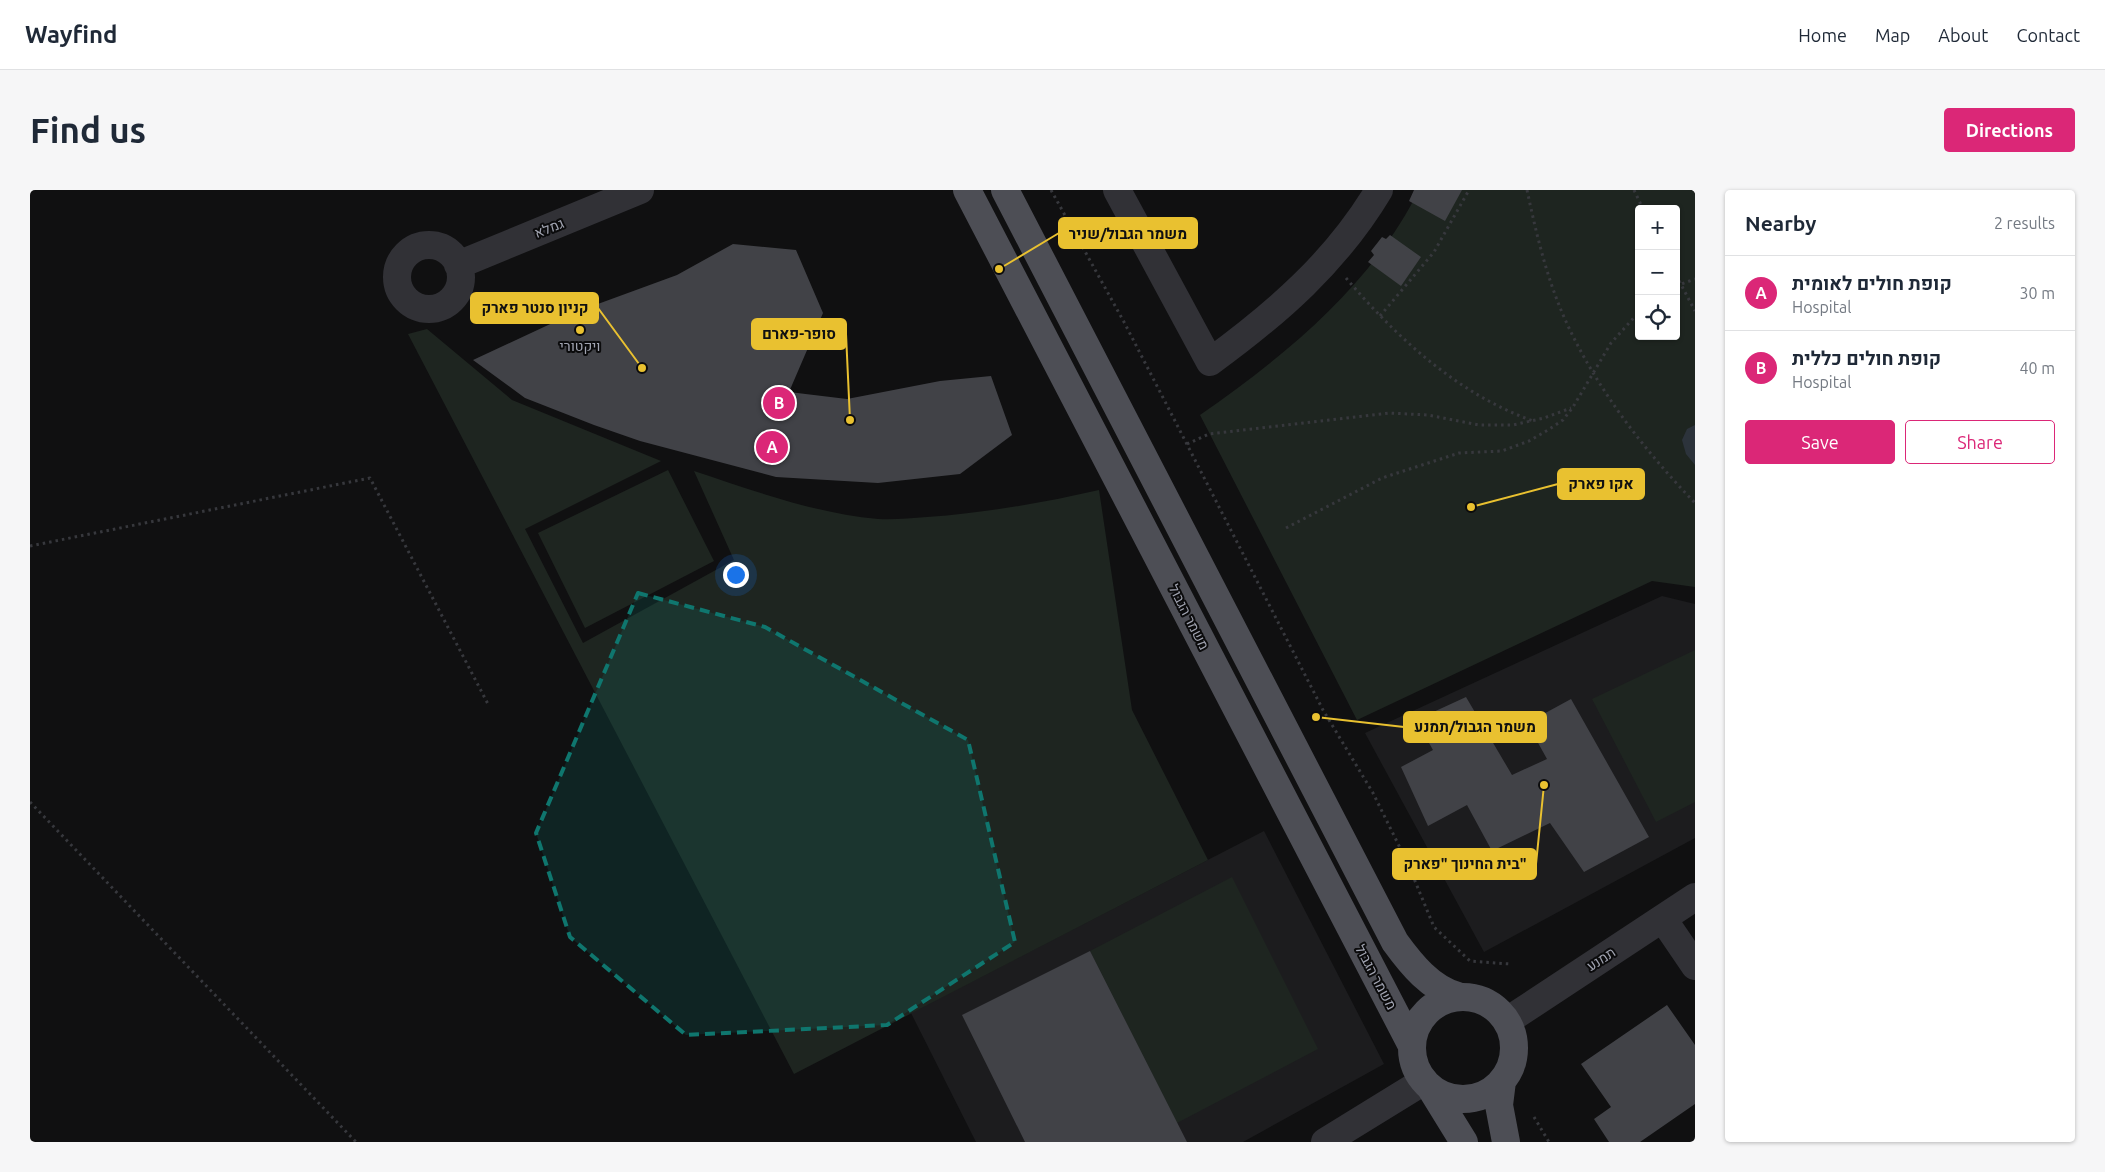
<!DOCTYPE html>
<html lang="en">
<head>
<meta charset="utf-8">
<style>
  :root { --surface:#fff; --page:#f6f6f7; --text:#1f2937; --muted:#747a83; --line:#e0e1e3; --accent:#db2777 }
  body { margin:0; font-family:Ubuntu,Heebo,sans-serif; background:var(--page); color:var(--text) }
  .controls { position:absolute; right:15px; top:15px; display:grid; overflow:hidden; border-radius:5px; box-shadow:0 1px 4px #0004 }
  .controls button { width:45px; height:45px; display:grid; place-items:center; padding:0; border:0; border-bottom:1px solid var(--line); background:var(--surface); color:var(--text); font:25px sans-serif }
  .you { position:absolute; left:705px; top:384px; width:18px; height:18px; margin:-12px; border:4px solid #fff; border-radius:50%; background:#1a73e8; box-shadow:0 0 0 8px #1a73e833 }
  .badge { display:grid; place-items:center; width:32px; height:32px; border-radius:50%; background:var(--accent); color:#fff; font-size:16px; font-weight:700 }
  .pin { position:absolute; translate:-50% -50%; border:2px solid #fff; box-shadow:0 1px 5px #0006 }
  .list { margin:0; padding:0; list-style:none }
  h2 { display:flex; justify-content:space-between; align-items:center; height:65px; margin:0; padding:0 20px; font-size:21px }
  h2 small { font-size:16px; font-weight:400; color:var(--muted) }
  .list li { display:grid; grid-template-columns:32px 1fr auto; gap:15px; align-items:center; box-sizing:border-box; height:75px; padding:0 20px; border-top:1px solid var(--line) }
  .list b { display:block; font-size:19px; white-space:nowrap }
  .list p { margin:0; font-size:16px; white-space:nowrap; color:var(--muted) }
  .list em { font-size:16px; font-style:normal; color:var(--muted) }
  .actions { display:flex; gap:10px; padding:15px 20px }
  .actions a { flex:1; padding:11px 0; border:1px solid var(--accent); border-radius:5px; text-align:center; font-size:18px; color:var(--accent) }
  .actions .main { background:var(--accent); color:#fff }
  .icon { flex:none; width:28px; height:28px; fill:none; stroke:currentColor; stroke-width:2; stroke-linecap:round; stroke-linejoin:round }
  .map { position:relative; flex:none; width:1665px; height:952px; overflow:hidden; border-radius:5px }
  header { display:flex; align-items:center; gap:30px; box-sizing:border-box; height:70px; padding:0 25px; background:var(--surface); border-bottom:1px solid var(--line) }
  header strong { font-size:24px }
  nav { display:flex; gap:28px; margin-inline-start:auto; font-size:18px }
  .intro { display:flex; align-items:center; justify-content:space-between; box-sizing:border-box; height:120px; padding:0 30px }
  h1 { margin:0; font-size:35px }
  .button { padding:12px 22px; border-radius:5px; background:var(--accent); color:#fff; font-size:18px; font-weight:700 }
  main { display:flex; gap:30px; padding:0 30px }
  aside { flex:1; background:var(--surface); border-radius:5px; box-shadow:0 1px 4px #0004 }
  .map>svg:first-child { display:block }
</style>
</head>
<body>
<header>
<strong>Wayfind</strong>
<nav><a>Home</a><a>Map</a><a>About</a><a>Contact</a></nav>
</header>
<div class="intro"><h1>Find us</h1><a class="button">Directions</a></div>
<main>
<div class="map">
<svg width="1665" height="952" viewBox="0 0 1665 952">
  <rect width="100%" height="100%" fill="#101011"/>
  <path fill="#1c1c1e" d="M 1632,406 L 1665,414 L 1665,648 L 1454,762 L 1335,543 Z
    M 1234,641 L 1354,874 L 1213,952 L 946,952 L 881,823 Z"/>
  <path fill="#1e2520" fill-rule="evenodd" d="M 1389,0 L 1665,0 L 1665,397 L 1622,391 L 1327,530 L 1170,225 C 1256,165 1341,96 1389,0 ZM 1609,19 L 1646,19 L 1646,146 L 1609,146 Z
    M 397,139 L 482,210 L 631,271 L 495,339 L 553,453 L 704,370 L 664,281 C 724,301 784,323 848,329 C 864,330 881,328 897,327 C 955,323 1012,313 1069,300 L 1102,520 L 1178,670 L 764,884 L 378,144 Z
    M 638,280 L 684,371 L 555,438 L 508,343 Z
    M 1665,460 L 1665,612 L 1626,632 L 1562,509 Z
    M 1202,687 L 1288,859 L 1147,933 L 1060,761 Z"/>
  <path fill="#2c333b" d="M 1665,235 L 1665,275 L 1656,264 L 1652,250 L 1657,239 Z"/>
  <path fill="#414247" d="M 1384,0 L 1432,0 L 1415,31 L 1379,11 Z
    M 1360,45 L 1391,67 L 1371,96 L 1338,72 L 1344,65 L 1341,61 L 1352,47 L 1356,49 Z
    M 703,54 L 766,60 L 793,123 L 759,202 L 817,209 L 910,191 L 961,186 L 982,245 L 930,284 L 848,293 L 746,287 L 610,251 L 564,235 L 495,208 L 443,170 L 546,122 L 647,85 Z
    M 1436,507 L 1482,585 L 1517,569 L 1497,533 L 1541,509 L 1619,647 L 1554,682 L 1520,633 L 1462,661 L 1437,615 L 1398,636 L 1371,577 L 1403,560 L 1386,530 Z
    M 1060,761 L 1157,952 L 995,952 L 932,825 Z
    M 1637,815 L 1665,855 L 1665,914 L 1610,952 L 1579,952 L 1564,929 L 1581,917 L 1551,874 Z"/>
  <g fill="none" stroke-linecap="round" stroke-linejoin="round">
    <path stroke="#37383d" stroke-width="3" stroke-dasharray="2.5 4" stroke-linecap="butt" d="M 1021,0 L 1094,132 L 1144,229 L 1293,520 L 1343,603 L 1378,674 L 1404,737 L 1440,771 L 1480,774
      M 1497,0 C 1507,47 1518,94 1539,138 C 1570,203 1615,261 1665,313
      M 1604,0 L 1613,19
      M 1646,85 L 1665,121
      M 1316,88 C 1367,148 1428,204 1503,231
      M 1646,96 L 1665,89
      M 1350,126 L 1404,62 L 1439,0
      M 1157,254 L 1179,244 L 1359,223 L 1398,225 L 1449,235 L 1483,235 L 1514,228 L 1541,218
      M 1256,338 L 1352,288 L 1429,263 L 1472,261 L 1499,251 L 1518,240 L 1533,230 L 1543,217 L 1581,153 L 1609,122
      M 0,356 L 340,288 L 458,514
      M 0,612 L 326,952
      M 1504,927 L 1519,952"/>
    <path stroke="#313136" stroke-width="28" d="M 1087,0 L 1180,172 C 1247,123 1306,72 1349,0
      M367 87a32 32 0 1 1 64 0a32 32 0 1 1-64 0Z
      M 428,75 L 610,0
      M 1633,729 L 1665,776
      M 1477,831 L 1665,707
      M 1295,952 L 1394,891"/>
    <path stroke="#4d4e55" stroke-width="28" d="M 937,0 L 1381,854
      M 975,0 L 1365,752 C 1381,774 1401,799 1428,806
      M1382 858a51 51 0 1 1 102 0a51 51 0 1 1-102 0Z
      M 1472,891 L 1469,915 L 1476,952
      M 1400,897 L 1434,952"/>
  </g>
  <path fill="#0f766e" fill-opacity="0.2" stroke="#0f766e" stroke-width="4" stroke-dasharray="10 6" stroke-linejoin="round" d="M 608,403 L 735,437 L 938,550 L 985,752 L 857,835 L 656,845 L 540,747 L 506,643 Z"/>
  <circle fill="#e9c130" stroke="#0b0b0c" stroke-width="2" cx="550" cy="140" r="5"/>
  <g text-anchor="middle" dominant-baseline="central" stroke-width="4" stroke-linejoin="round" paint-order="stroke">
    <g font-size="14" fill="#a1a4b1" stroke="#0b0b0c">
      <text transform="translate(519 38) rotate(-22)">גמלא</text>
      <text transform="translate(1159 427) rotate(63)">משמר הגבול</text>
      <text transform="translate(1571 769) rotate(-33)">תמנע</text>
      <text transform="translate(1346 787) rotate(62)">משמר הגבול</text>
    </g>
    <g font-size="14" fill="#a1a4b1" stroke="#0b0b0c">
      <text x="550" y="156">ויקטורי</text>
    </g>
  </g>
  <path fill="none" stroke="#e9c130" stroke-width="2" d="M969 79L1029 43M612 178L568 118M820 230L816 144M1441 317L1528 294M1286 527L1374 537M1514 595L1506 674"/>
  <g fill="#e9c130" stroke="#0b0b0c" stroke-width="2">
    <circle cx="969" cy="79" r="5"/>
    <circle cx="612" cy="178" r="5"/>
    <circle cx="820" cy="230" r="5"/>
    <circle cx="1441" cy="317" r="5"/>
    <circle cx="1286" cy="527" r="5"/>
    <circle cx="1514" cy="595" r="5"/>
  </g>
  <g fill="#e9c130" stroke="#e9c130" stroke-width="2">
    <rect x="1029" y="28" width="138" height="30" rx="5"/>
    <rect x="441" y="103" width="127" height="30" rx="5"/>
    <rect x="722" y="129" width="94" height="30" rx="5"/>
    <rect x="1528" y="279" width="86" height="30" rx="5"/>
    <rect x="1374" y="522" width="142" height="30" rx="5"/>
    <rect x="1363" y="659" width="143" height="30" rx="5"/>
  </g>
  <g font-size="15" text-anchor="middle" font-weight="bold" fill="#111">
    <text x="1098" y="49">משמר הגבול/שניר</text>
    <text x="505" y="123">קניון סנטר פארק</text>
    <text x="769" y="149">סופר-פארם</text>
    <text x="1571" y="299">אקו פארק</text>
    <text x="1445" y="542">משמר הגבול/תמנע</text>
    <text x="1435" y="679">בית החינוך "פארק"</text>
  </g>
</svg>
<div class="controls">
<button>+</button>
<button>−</button>
<button><svg class="icon" aria-label="locate" viewBox="0 0 24 24"><circle cx="12" cy="12" r="6"/><path d="M12 2v4M12 18v4M2 12h4M18 12h4"/></svg></button>
</div>
<div class="you"></div>
<div class="pin badge" style="left:742px;top:257px">A</div>
<div class="pin badge" style="left:749px;top:213px">B</div>
</div>
<aside>
<h2>Nearby<small>2 results</small></h2>
<ul class="list">
<li><span class="badge">A</span><div><b>קופת חולים לאומית</b><p>Hospital</p></div><em>30 m</em></li>
<li><span class="badge">B</span><div><b>קופת חולים כללית</b><p>Hospital</p></div><em>40 m</em></li>
</ul>
<div class="actions"><a class="main">Save</a><a>Share</a></div>
</aside>
</main>
</body>
</html>
